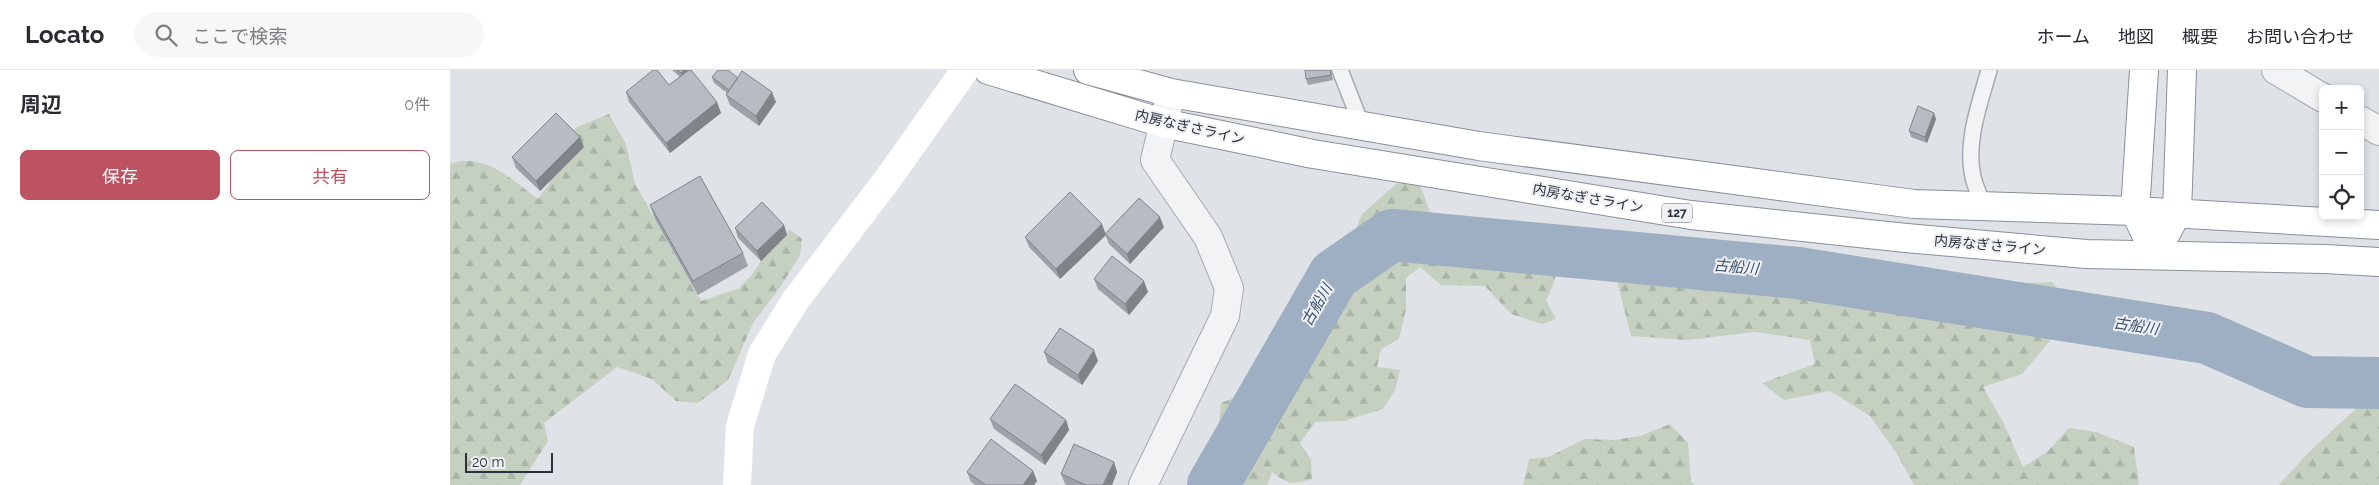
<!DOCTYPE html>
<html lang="ja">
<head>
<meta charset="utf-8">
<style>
  :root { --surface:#fff; --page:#f7f7f7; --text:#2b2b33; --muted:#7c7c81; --line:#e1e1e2; --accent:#bd5361 }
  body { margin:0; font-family:Raleway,"Noto Sans JP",sans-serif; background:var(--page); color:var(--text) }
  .controls { position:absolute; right:15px; top:15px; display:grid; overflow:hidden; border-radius:8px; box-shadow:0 2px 8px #0003 }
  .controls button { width:45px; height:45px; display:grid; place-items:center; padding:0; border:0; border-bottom:1px solid var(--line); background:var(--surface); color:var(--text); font:25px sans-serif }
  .scale { position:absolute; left:15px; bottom:12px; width:88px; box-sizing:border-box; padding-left:5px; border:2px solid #2a303c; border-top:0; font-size:14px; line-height:18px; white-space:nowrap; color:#2a303c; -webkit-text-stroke:4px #eff1f4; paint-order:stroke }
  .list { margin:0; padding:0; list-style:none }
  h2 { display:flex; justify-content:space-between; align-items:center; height:65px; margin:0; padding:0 20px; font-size:21px }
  h2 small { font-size:16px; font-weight:400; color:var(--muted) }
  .actions { display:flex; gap:10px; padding:15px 20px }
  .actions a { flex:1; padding:11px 0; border:1px solid var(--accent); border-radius:8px; text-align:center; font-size:18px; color:var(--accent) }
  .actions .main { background:var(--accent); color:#fff }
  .icon { flex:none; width:28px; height:28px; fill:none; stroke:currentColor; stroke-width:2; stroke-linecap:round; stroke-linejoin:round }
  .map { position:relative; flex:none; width:1929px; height:415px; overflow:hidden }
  header { display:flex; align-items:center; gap:30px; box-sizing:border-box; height:70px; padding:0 25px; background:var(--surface); border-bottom:1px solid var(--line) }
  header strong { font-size:24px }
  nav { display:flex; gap:28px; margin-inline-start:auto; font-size:18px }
  .search { width:350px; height:45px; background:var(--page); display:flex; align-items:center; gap:12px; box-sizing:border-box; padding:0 18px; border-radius:28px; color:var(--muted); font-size:19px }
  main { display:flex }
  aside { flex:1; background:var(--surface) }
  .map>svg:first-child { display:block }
</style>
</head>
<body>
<header>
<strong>Locato</strong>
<div class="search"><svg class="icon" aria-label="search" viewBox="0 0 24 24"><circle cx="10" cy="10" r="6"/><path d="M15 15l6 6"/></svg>ここで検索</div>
<nav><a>ホーム</a><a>地図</a><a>概要</a><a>お問い合わせ</a></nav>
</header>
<main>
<aside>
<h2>周辺<small>0件</small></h2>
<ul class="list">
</ul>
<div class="actions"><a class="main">保存</a><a>共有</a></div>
</aside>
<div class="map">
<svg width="1929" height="415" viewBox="0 0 1929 415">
  <defs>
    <pattern id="forest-firs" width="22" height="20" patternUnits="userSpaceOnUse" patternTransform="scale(1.25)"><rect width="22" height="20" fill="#c5d0c1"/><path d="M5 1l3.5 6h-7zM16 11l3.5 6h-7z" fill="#a9b3a7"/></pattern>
  </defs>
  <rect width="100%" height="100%" fill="#dfe2e7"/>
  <path fill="url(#forest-firs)" d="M 159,44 L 176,74 L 185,114 L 251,231 L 288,219 L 302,205 L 311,191 L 337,165 L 339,159 L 352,169 L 350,185 L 331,216 L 303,253 L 278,310 L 248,333 L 226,331 L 202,309 L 167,297 L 94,353 L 98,371 L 70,415 L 0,415 L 0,94 C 35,82 62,110 88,129 L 99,114 L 106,83 L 127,57 Z
    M 968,110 L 985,155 L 1017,168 L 1093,178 L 1109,195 L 1103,215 L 1096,230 L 1106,249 L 1092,254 L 1061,244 L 1035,216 L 991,215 L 970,197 L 956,208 L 956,239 L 949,269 L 931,279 L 927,297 L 950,300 L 945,320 L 933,339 L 894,351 L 865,352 L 850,373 L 861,390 L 862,409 C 842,415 839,415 822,402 L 817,415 L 748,415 L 766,383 L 771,333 L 791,325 L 830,305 L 843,270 L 881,238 L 905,203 L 901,171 L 912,144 L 946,114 Z
    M 1212,186 L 1267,191 L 1321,210 L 1419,208 L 1553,214 L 1602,212 L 1620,235 L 1603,267 L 1572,304 L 1533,317 L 1553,352 L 1573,397 L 1597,382 L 1619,358 L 1646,362 L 1684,377 L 1689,415 L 1464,415 L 1447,384 L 1420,346 L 1380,321 L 1334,330 L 1312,313 L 1365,294 L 1360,270 L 1305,262 L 1237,270 L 1181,266 L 1166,207 Z
    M 1929,317 L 1929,415 L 1829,415 L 1856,385 Z
    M 1220,354 L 1238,373 L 1241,412 L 1245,415 L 1073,415 L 1079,389 L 1098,387 L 1135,369 L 1164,370 L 1190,366 Z"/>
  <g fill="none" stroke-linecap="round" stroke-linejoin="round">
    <path stroke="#9eafc3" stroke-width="52" d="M 763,415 L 884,205 L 942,165 L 1348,203 L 1757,268 L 1857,312 L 1929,313"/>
    <defs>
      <path id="lane" d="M 890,0 L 912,56
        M 1533,136 C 1530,126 1525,116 1523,107 C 1515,72 1530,33 1539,0"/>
      <path id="street" d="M 1826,0 L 1873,28
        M 1910,50 L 1929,61
        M 693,415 L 775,246 L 779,218 L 758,167 L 705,90 L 721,23"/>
      <path id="highway" d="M 538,0 L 713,53 L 863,84 L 1241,145 L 1456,168 L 1636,184 L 1875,189 L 1929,192
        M 638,0 L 721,23 L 1029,76 L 1464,134 L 1685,141 L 1929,155
        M 1694,0 L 1685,141 L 1705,184
        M 1705,184 L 1727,143 L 1732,0"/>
    </defs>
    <use href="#lane" stroke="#a5a9b0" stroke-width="18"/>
    <use href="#street" stroke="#a5a9b0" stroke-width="30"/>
    <use href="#highway" stroke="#89909b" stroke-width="30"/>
    <use href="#lane" stroke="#f2f3f5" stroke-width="15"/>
    <use href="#street" stroke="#f2f3f5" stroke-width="28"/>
    <path stroke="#fff" stroke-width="28" d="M 287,415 L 290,356 L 312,284 L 345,231 L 440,106 L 515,0"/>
    <use href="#highway" stroke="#fff" stroke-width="28"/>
  </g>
  <path fill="#9da1a8" d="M 222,0 L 241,0 L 271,43 L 220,83 L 179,32 L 176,22 L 219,15 L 230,7 Z
    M 881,0 L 883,10 L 858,15 L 856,9 Z
    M 262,7 L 288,8 L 326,32 L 309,56 L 280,35 L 276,25 L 277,23 L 264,13 Z
    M 1486,49 L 1477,73 L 1461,67 L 1459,61 Z
    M 134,77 L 90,121 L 66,98 L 62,87 Z
    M 200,135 L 293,183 L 298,196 L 248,225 L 205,149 Z
    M 334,155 L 337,165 L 311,191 L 288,168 L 285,158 Z
    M 714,157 L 680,194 L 659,174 L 655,164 Z
    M 656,165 L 610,209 L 579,177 L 575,167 Z
    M 644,209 L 698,222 L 679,245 L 648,219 Z
    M 594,282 L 648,291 L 632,315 L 598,293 Z
    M 540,349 L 616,350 L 619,360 L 595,395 L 544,359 Z
    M 664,392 L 667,402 L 662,415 L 616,415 L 615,414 L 611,404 Z
    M 583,401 L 587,411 L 584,415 L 525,415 L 521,412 L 517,402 Z"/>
  <path fill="#808388" d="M 234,0 L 241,0 L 233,9 L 231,3 Z
    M 322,22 L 326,32 L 309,56 L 306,46 Z
    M 267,32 L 271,43 L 220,83 L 216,73 Z
    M 1484,43 L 1486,49 L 1477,73 L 1475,67 Z
    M 130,67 L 134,77 L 90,121 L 86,111 Z
    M 710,147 L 714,157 L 680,194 L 677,184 Z
    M 652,154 L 656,165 L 610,209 L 606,199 Z
    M 334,155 L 337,165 L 311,191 L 307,181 Z
    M 694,211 L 698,222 L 679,245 L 675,234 Z
    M 644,280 L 648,291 L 632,315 L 628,305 Z
    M 616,350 L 619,360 L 595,395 L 591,385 Z
    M 664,392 L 667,402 L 662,415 L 653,415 Z
    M 583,401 L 587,411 L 584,415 L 573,415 Z"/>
  <path fill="#b7bbc3" stroke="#808388" d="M 203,0 L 207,0 L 219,15 L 239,0 L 241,0 L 267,32 L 216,73 L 176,22 Z
    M 227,0 L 234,0 L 231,3 Z
    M 268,0 L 278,0 L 288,8 L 279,20 L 262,7 Z
    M 855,0 L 880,0 L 881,5 L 856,9 Z
    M 292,1 L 322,22 L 306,46 L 276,25 Z
    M 1468,36 L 1484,43 L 1475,67 L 1459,61 Z
    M 106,43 L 130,67 L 86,111 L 62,87 Z
    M 250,106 L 293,183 L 243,211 L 200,135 Z
    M 620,122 L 652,154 L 606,199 L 575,167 Z
    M 689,128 L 710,147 L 677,184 L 655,164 Z
    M 312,132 L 334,155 L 307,181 L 285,158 Z
    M 662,186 L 694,211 L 675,234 L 644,209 Z
    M 610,258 L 644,280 L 628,305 L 594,282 Z
    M 565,314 L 616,350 L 591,385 L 540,349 Z
    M 541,369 L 583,401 L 573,415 L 536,415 L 517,402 Z
    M 624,374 L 664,392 L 653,415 L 636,415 L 611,404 Z"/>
  <g text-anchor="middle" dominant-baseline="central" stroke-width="4" stroke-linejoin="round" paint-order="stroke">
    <rect fill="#eff1f4" stroke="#656a73" stroke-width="1" x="1212" y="133.5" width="30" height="19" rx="4"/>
    <g font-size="12" font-weight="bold" fill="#2a303c">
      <text x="1227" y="143">127</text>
    </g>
    <g font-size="14" fill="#2a303c" stroke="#eff1f4">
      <text transform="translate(740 57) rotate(13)">内房なぎさライン</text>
      <text transform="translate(1138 128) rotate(10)">内房なぎさライン</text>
      <text transform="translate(1540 175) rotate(5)">内房なぎさライン</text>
    </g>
    <g font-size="15" font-style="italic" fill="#394f6b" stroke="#eff1f4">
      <text transform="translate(1286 197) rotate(5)">古船川</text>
      <text transform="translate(867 235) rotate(-60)">古船川</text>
      <text transform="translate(1686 256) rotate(9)">古船川</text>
    </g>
  </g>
</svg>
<div class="controls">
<button>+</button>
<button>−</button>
<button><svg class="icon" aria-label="locate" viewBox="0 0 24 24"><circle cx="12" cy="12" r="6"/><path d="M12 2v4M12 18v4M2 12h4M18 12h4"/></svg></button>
</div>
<div class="scale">20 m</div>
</div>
</main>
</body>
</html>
